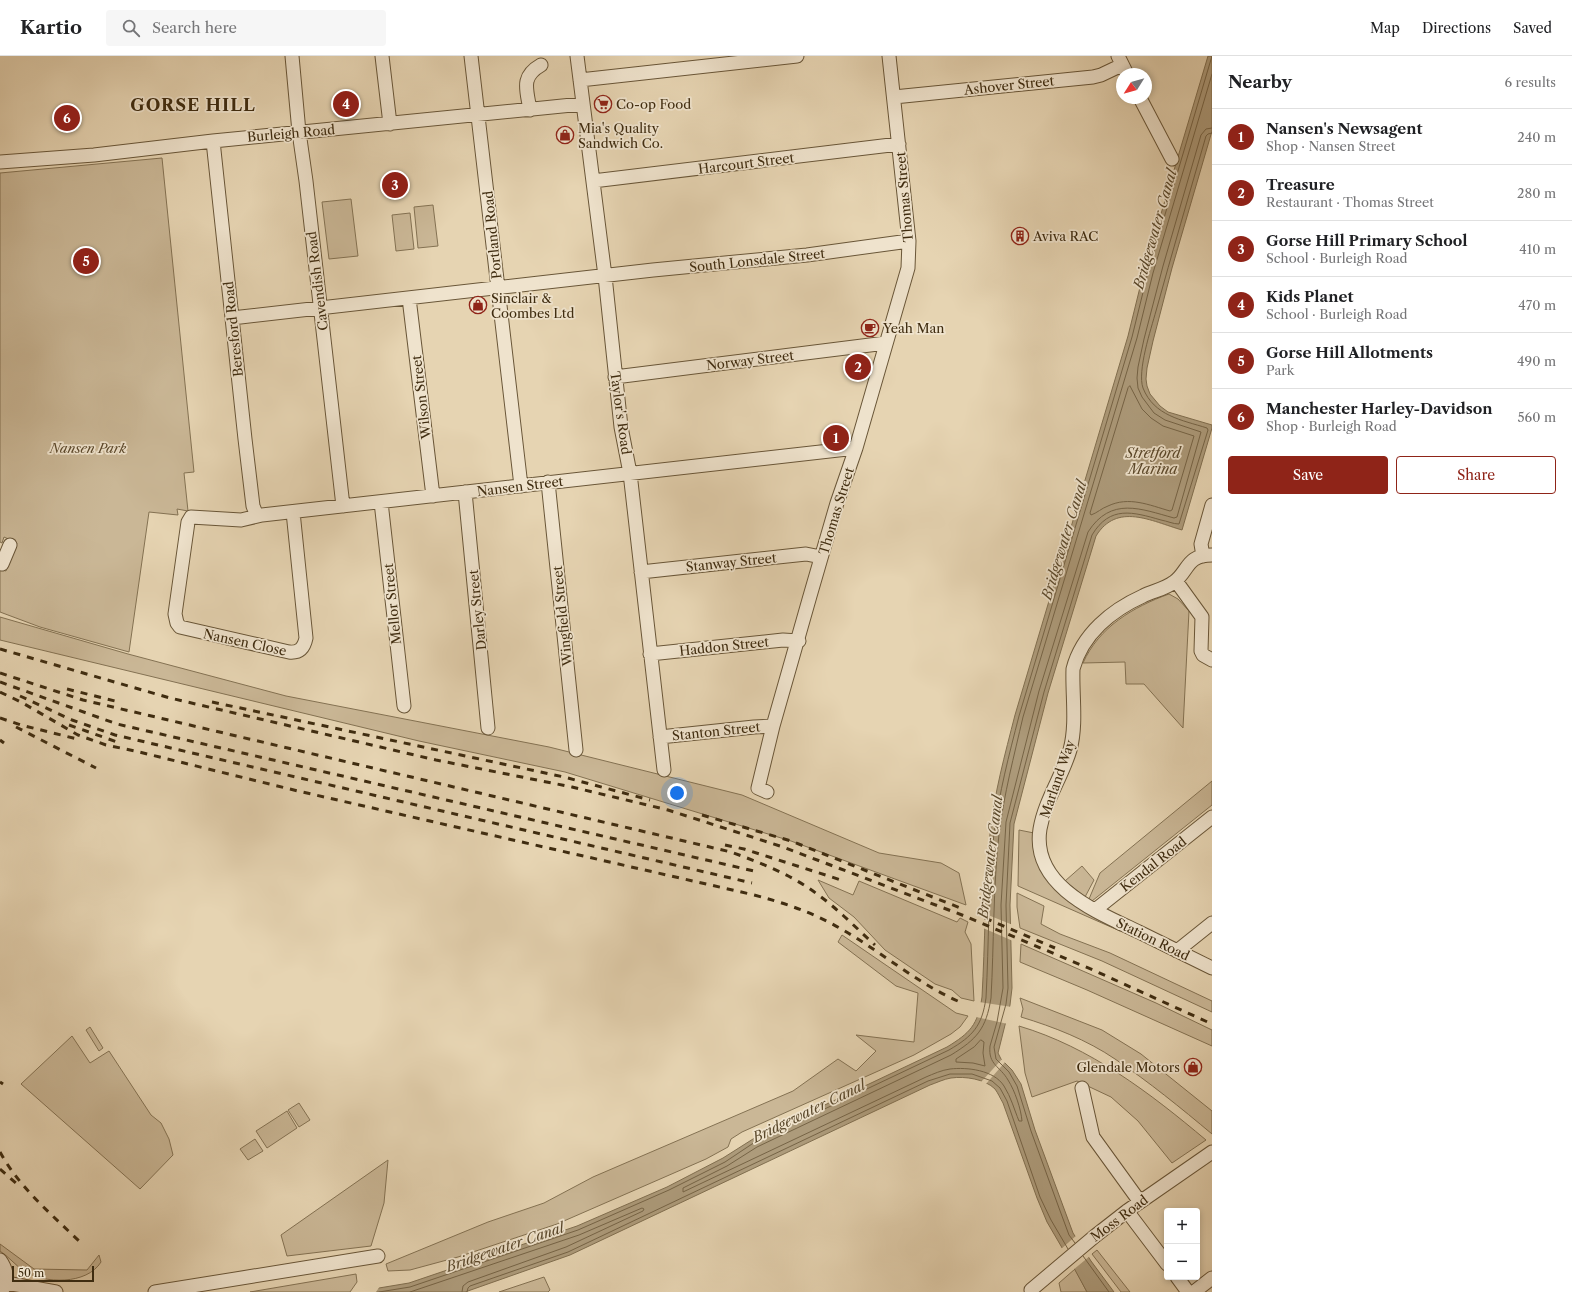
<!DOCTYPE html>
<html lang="en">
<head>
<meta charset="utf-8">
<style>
  :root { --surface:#fff; --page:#f6f6f6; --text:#202124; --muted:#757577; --line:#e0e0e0; --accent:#8f2418 }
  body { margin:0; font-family:"Libre Caslon Text",serif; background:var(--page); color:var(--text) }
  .controls { position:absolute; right:12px; bottom:12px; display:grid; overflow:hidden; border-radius:4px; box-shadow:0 2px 6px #0003 }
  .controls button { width:36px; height:36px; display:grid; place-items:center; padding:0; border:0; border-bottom:1px solid var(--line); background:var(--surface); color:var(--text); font:20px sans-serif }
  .compass { position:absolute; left:1116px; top:12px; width:36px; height:36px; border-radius:50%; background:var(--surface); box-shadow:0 2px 6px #0003; rotate:233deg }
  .scale { position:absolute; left:12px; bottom:10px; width:82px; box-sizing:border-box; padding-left:4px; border:2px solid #3f2c10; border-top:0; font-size:11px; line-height:14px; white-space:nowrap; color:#3f2c10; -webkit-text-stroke:3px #efe3cd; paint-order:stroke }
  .you { position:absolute; left:677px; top:737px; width:14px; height:14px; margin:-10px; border:3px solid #fff; border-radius:50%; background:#1a73e8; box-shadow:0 0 0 6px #1a73e833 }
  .badge { display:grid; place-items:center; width:26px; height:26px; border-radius:50%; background:var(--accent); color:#fff; font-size:13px; font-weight:700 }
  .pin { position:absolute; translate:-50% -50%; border:2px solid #fff; box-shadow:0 1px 4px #0006 }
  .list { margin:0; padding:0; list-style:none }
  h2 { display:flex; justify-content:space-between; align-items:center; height:52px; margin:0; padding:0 16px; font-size:17px }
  h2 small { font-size:13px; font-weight:400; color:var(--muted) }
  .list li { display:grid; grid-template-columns:26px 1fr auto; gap:12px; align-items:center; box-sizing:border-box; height:56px; padding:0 16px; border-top:1px solid var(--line) }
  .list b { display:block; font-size:15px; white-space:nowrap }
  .list p { margin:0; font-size:13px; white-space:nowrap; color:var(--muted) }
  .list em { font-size:13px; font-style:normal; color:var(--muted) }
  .actions { display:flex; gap:8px; padding:12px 16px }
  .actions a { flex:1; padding:9px 0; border:1px solid var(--accent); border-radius:4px; text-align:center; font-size:14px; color:var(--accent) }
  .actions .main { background:var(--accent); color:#fff }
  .icon { flex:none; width:22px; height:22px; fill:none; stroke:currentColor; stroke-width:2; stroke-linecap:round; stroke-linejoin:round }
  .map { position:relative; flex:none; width:1212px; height:1236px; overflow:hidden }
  header { display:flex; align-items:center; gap:24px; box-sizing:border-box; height:56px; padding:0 20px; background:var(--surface); border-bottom:1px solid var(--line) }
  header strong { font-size:19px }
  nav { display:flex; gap:22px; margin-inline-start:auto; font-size:14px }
  .search { width:280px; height:36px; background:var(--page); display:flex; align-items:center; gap:10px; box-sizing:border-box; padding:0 14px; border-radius:4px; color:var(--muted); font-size:15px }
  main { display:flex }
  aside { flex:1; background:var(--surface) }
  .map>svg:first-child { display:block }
</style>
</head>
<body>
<header>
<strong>Kartio</strong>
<div class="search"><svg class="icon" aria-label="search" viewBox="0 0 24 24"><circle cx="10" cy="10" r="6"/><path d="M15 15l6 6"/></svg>Search here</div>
<nav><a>Map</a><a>Directions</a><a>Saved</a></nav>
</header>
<main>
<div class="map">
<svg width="1212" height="1236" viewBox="0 0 1212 1236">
  <rect width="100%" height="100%" fill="#e6d4b2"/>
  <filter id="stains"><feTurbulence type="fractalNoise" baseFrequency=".005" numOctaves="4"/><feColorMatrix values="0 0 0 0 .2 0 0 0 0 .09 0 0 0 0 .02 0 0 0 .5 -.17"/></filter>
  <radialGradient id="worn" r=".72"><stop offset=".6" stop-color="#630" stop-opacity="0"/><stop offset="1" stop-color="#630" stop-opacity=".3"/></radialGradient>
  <path fill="#cab796" stroke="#847253" d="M 162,102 L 194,416 L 184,417 L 188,455 L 177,453 L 178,459 L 149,456 L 129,596 L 40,571 L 0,556 L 0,513 L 6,515 L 17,487 L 4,481 L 2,487 L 0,486 L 0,117 Z
    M 351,143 L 358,200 L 329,203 L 322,146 Z
    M 433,149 L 438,190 L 418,192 L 414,151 Z
    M 410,157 L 414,193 L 396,195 L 392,159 Z
    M 1169,538 L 1178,543 L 1189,555 L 1183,672 L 1144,628 L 1126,628 L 1125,606 L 1083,607 C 1099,571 1133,551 1169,538 Z
    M 0,561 L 128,598 L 286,640 L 549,691 L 742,739 L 879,797 L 941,807 L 959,817 L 966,849 L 791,785 L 565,716 L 419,685 L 0,584 Z
    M 1212,725 L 1212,749 L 1092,845 L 1089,843 L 1100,817 Z
    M 1019,774 L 1034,777 L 1039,809 L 1122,874 L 1120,875 L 1018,830 Z
    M 1082,810 L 1094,824 L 1085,841 L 1065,825 Z
    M 818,824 L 853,839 L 859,825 L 957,866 L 960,862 L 968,866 L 965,876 L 971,888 L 974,945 L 961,942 L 952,934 L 935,928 L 885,894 L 854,861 L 829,842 Z
    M 1017,837 L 1044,850 L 1041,868 L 1060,878 L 1110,897 L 1212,945 L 1212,956 L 1102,905 L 1020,872 L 1017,851 Z
    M 842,879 L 956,957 L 968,960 L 960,971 L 951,978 L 914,999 L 742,1076 L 731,1083 L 728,1091 L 706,1103 L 557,1168 L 458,1201 L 410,1214 L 388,1215 L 386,1208 L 488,1166 L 544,1147 L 593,1121 L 793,1035 L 838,1003 L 856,1015 L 876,995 L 856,979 L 914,986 L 918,937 L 896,930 L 838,886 Z
    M 1021,888 L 1156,947 L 1212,974 L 1212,990 L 1087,934 L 1020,906 Z
    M 1020,942 L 1102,974 L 1141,998 L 1212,1055 L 1212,1078 C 1181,1052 1149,1026 1115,1003 C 1087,984 1054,971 1021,961 L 1023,953 Z
    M 1019,970 C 1090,991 1150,1037 1206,1084 L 1172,1107 L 1138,1065 L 1111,1041 L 1077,1025 L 1032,1041 L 1025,1017 Z
    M 90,971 L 103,992 L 99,995 L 86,974 Z
    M 72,980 L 90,1007 L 109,995 L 151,1059 L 161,1067 L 169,1083 L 173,1099 L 140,1133 L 21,1028 Z
    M 299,1047 L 310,1064 L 299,1071 L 288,1054 Z
    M 287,1055 L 297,1072 L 267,1092 L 256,1075 Z
    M 255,1083 L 263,1095 L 248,1104 L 240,1093 Z
    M 388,1104 L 384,1147 L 371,1190 L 287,1200 L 281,1179 Z
    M 0,1188 L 34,1213 L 87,1214 L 99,1199 L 101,1206 C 87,1229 44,1228 24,1215 C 15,1209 9,1201 0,1195 Z
    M 1097,1194 L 1130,1236 L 1121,1236 L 1092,1198 Z
    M 1075,1213 L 1087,1236 L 1061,1236 L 1059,1227 Z
    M 356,1218 L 357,1226 L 350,1236 L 250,1236 Z
    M 544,1221 L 550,1234 L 548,1236 L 499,1236 Z"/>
  <path fill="#ad9b7b" stroke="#816f50" d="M 1208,0 L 1212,0 L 1212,75 L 1172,212 L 1153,285 L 1147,312 L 1146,323 L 1147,330 L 1150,338 L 1160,350 L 1168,356 L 1212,369 L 1212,372 L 1182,474 C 1151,465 1117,446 1096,480 L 1048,637 L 1014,768 L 1010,849 L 1012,932 L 1010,949 L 998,997 L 1001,1003 L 1012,1014 L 1021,1028 L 1035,1074 L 1073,1177 L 1091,1205 L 1114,1236 L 1087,1236 L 1075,1214 L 1047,1166 L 1037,1142 L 1003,1047 C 1000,1042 998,1037 995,1033 C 985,1023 965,1020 951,1022 C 944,1023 936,1027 930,1029 L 570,1199 L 465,1236 L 355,1236 L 409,1227 L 577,1170 L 667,1131 L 723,1102 L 753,1083 L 947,991 C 970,977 978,969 982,941 C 985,887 985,832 990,778 C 994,738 1005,698 1015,659 L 1128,280 L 1144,215 Z"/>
  <path fill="#e6d4b2" d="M 983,857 L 1013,869 L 1013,885 L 983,872 Z
    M 979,946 L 1012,951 L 1008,968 L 976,961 Z
    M 1003,1002 L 1006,1005 L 985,1029 L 984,1028 L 981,1026 Z
    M 1077,1179 L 1090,1200 L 1073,1214 L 1061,1193 Z
    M 380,1230 L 376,1236 L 353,1236 L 354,1234 Z"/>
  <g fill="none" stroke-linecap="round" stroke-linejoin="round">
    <path stroke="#766446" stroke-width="1" d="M 1212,18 L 1153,217 L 1137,282 L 1023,661 C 1014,700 1004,738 999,778 C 993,832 994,888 991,942 C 986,973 977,983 951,999 L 757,1091 L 727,1110 L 683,1132 L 683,1136 L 926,1021 C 933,1018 942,1014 950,1013 C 967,1011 994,1014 1004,1030 C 1011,1041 1014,1053 1019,1065 L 1022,1065 C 1021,1053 1015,1035 1008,1024 C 1000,1010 988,1009 990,990 L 997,966 L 1003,932 L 1001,849 L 1006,766 L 1039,635 L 1088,476 C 1111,440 1141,453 1174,462 L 1177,461 L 1201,376 L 1165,364 L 1154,357 L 1142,341 L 1138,332 L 1137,322 L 1138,311 L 1144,283 L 1163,210 L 1201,79 L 1206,73 L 1212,72
      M 1130,330 L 1142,353 L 1151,362 L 1163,370 L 1194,380 L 1172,454 L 1170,455 C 1149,449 1129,440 1108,450 C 1102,452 1097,457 1091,459 L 1090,457 L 1128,332 Z
      M 981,984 L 984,986 L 983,997 L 985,1010 L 973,1007 L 956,1006 L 956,1003 L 974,991 Z
      M 1075,1187 L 1069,1179 L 1059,1152 L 1031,1075 L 1017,1030 L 1009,1016 L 996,1003 L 994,991 L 1006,948 L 1008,932 L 1006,849 L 1010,767 L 1044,636 L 1092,479 C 1110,449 1133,456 1161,464 C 1167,465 1173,468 1179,468 L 1208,374 L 1207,372 C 1182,364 1154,360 1143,332 C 1137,315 1151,273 1156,255 C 1172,197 1189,139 1206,80 L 1208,78 L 1212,77
      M 1083,1200 L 1109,1236
      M 379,1236 L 410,1231 L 578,1174 L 669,1134 L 725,1106 L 755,1086 L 949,994 C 973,980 982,970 986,942 C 989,887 988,832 994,777 C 999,737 1009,699 1019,660 L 1132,281 L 1148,216 L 1212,0
      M 410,1236 L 579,1179 L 642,1152 L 644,1153 L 643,1155 L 566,1191 L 468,1226 L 463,1230 L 462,1236
      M 467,1236 L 468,1232 L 470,1230 L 568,1196 L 928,1025 L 950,1018 L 972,1018 L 992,1025 L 1000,1032 L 1007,1045 L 1040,1141 L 1051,1164 L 1068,1193"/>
    <defs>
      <path id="street" d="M 292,0 L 299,76 L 306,125 L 343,450
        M 382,0 L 390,68
        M 471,0 L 521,430
        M 577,0 L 605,220 L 621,371 L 630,417 L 664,714
        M 1118,0 L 1127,18
        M 580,24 L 797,0
        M 894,41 L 1093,21 L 1101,19 L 1122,9
        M 1140,42 L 1172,103
        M 530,54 C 527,34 520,21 541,9
        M 213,85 L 245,383 L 253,450 L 257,460
        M 0,106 L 94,99 L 213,85 L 582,48
        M 593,125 L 899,88
        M 409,242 L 433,440
        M 232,262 L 653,214 L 807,199 L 909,185
        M 615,321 L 886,287
        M 548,426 L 576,694
        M 465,436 L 488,672
        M 381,446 L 404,650
        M 293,456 L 306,582 C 304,592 299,597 289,596 L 180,571 L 177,567 L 175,558 L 188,466 L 191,461 L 241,464 L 262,459 L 856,392
        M 1212,499 C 1186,499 1189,515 1174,526 C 1165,533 1153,535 1143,540 C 1112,554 1082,578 1073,613 C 1072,639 1077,668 1070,694 C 1062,721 1045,744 1040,773 C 1031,830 1097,856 1139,876 C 1163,888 1188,900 1212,912
        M 1203,500 L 1201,488 L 1212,449
        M 2,508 L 10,489
        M 641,516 L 806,498 L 821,501
        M 1176,525 L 1202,561 L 1201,595 L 1203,599 L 1212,604
        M 650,598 L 783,584 L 799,585
        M 660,681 L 754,671 L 773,670
        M 767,736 L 758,732 L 773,670 L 810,540 L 837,447 L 856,392 L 908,212 L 909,185 L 889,0
        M 1095,854 L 1212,761
        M 1177,895 L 1212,867
        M 1082,1032 L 1093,1081 L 1140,1146
        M 1127,1155 L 1167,1208
        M 0,1204 C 7,1214 9,1225 1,1236
        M 1177,1221 L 1188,1236
        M 6,1227 L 56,1236
        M 1031,1234 L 1095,1180 L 1127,1155 L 1212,1096
        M 155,1236 L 378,1200
        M 1194,1236 L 1212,1222"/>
    </defs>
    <use href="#street" stroke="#695638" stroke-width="15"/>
    <use href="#street" stroke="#efe3cd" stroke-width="13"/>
    <path stroke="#3f2c10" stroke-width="3" stroke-dasharray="7 7" stroke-linecap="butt" d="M 0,593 L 170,642 L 436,704 L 572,731 L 668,754 L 783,791 L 962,859 L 1093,914 L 1212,968
      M 0,617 L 83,644 L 731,796 C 761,807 792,819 817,838 C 838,853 856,872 875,889
      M 0,626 L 117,668 L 754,815
      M 67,633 L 115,645
      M 0,636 L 21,646 L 78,679 L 106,689 L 135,695 L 298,735 L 750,838 C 785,847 812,856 843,874 C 883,897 918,928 960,946
      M 20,640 L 72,664 L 115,679 L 752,827
      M 212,646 L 564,721 L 650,744
      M 0,662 L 21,669 L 81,684
      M 69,669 L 120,687
      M 16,671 L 96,712
      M 0,684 L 4,687
      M 702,759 L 791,785 L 963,853
      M 725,789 L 744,793 L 841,824
      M 985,862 L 1055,892
      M 0,1026 L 3,1028
      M 0,1096 C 19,1131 50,1157 79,1185
      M 0,1113 L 17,1128"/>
  </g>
  <defs>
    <symbol id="supermarket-ring" viewBox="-11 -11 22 22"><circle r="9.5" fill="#efe3cd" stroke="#8f2418" stroke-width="1.5"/><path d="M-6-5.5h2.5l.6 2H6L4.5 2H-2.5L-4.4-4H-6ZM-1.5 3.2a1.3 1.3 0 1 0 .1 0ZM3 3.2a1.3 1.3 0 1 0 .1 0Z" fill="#8f2418"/></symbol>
    <symbol id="shop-ring" viewBox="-11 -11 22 22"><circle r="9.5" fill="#efe3cd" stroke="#8f2418" stroke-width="1.5"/><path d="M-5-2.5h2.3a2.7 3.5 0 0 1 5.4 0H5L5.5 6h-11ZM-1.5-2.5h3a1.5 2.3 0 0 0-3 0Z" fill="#8f2418"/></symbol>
    <symbol id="building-ring" viewBox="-11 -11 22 22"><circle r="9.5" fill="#efe3cd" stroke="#8f2418" stroke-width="1.5"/><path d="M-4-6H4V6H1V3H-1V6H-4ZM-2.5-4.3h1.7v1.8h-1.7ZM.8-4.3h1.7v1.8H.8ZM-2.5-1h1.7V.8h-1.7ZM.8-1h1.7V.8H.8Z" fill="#8f2418"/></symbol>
    <symbol id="cafe-ring" viewBox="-11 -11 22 22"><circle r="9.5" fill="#efe3cd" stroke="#8f2418" stroke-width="1.5"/><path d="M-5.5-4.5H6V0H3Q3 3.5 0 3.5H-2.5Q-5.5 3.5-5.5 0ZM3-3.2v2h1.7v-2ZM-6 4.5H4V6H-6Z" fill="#8f2418"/></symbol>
  </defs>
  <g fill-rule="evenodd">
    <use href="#supermarket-ring" x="593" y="38" width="20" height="20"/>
    <use href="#shop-ring" x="555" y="69" width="20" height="20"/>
    <use href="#building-ring" x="1010" y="170" width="20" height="20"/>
    <use href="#shop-ring" x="468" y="239" width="20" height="20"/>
    <use href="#cafe-ring" x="860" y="262" width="20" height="20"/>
    <use href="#shop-ring" x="1183" y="1001" width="20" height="20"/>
  </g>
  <g text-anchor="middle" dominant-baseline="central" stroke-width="3.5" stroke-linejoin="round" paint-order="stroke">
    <g font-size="13" fill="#3f2c10" stroke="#efe3cd">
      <text transform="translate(1009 29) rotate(-6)">Ashover Street</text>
      <text transform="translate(291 77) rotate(-5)">Burleigh Road</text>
      <text transform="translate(746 107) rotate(-7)">Harcourt Street</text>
      <text transform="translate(904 141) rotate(-95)">Thomas Street</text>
      <text transform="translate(492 179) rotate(-96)">Portland Road</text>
      <text transform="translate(757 204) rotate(-6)">South Lonsdale Street</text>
      <text transform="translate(317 225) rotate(-97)">Cavendish Road</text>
      <text transform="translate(233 273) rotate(-96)">Beresford Road</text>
      <text transform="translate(750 304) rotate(-7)">Norway Street</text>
      <text transform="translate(421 341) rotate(-97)">Wilson Street</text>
      <text transform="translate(621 357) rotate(82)">Taylor's Road</text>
      <text transform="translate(520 430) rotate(-7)">Nansen Street</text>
      <text transform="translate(836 455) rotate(-73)">Thomas Street</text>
      <text transform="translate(731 506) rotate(-6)">Stanway Street</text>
      <text transform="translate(392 548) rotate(-96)">Mellor Street</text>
      <text transform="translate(477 554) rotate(-96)">Darley Street</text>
      <text transform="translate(562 560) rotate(-96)">Wingfield Street</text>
      <text transform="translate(245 586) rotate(12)">Nansen Close</text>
      <text transform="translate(724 590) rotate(-6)">Haddon Street</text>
      <text transform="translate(716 675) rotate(-6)">Stanton Street</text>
      <text transform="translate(1057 723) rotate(-71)">Marland Way</text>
      <text transform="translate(1153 808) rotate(-38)">Kendal Road</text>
      <text transform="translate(1153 883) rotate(26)">Station Road</text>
      <text transform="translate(1119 1162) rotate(-37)">Moss Road</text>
    </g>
    <g font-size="13" fill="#3f2c10" stroke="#efe3cd" text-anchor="start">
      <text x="616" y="48">Co-op Food</text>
      <text x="578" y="72">Mia's Quality<tspan x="578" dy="15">Sandwich Co.</tspan></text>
      <text x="1033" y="180">Aviva RAC</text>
      <text x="491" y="242">Sinclair &amp;<tspan x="491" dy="15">Coombes Ltd</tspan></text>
      <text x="883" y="272">Yeah Man</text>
      <text x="1180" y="1011" text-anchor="end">Glendale Motors</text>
    </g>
    <g font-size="13" font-style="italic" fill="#5b482b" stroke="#efe3cd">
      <text x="88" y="392">Nansen Park</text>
    </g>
    <g font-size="14" font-style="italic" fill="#5a482b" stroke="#efe3cd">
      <text transform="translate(1155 173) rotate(-74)">Bridgewater Canal</text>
      <text x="1153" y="397">Stretford<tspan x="1153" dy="16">Marina</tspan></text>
      <text transform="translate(1064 484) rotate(-73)">Bridgewater Canal</text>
      <text transform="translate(990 801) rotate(-83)">Bridgewater Canal</text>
      <text transform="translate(809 1055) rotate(-26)">Bridgewater Canal</text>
      <text transform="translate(505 1191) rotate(-19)">Bridgewater Canal</text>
    </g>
    <g font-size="17" font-weight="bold" letter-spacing="1" fill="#3f2c10" stroke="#efe3cd">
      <text x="193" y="49">GORSE HILL</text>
    </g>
  </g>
  <rect width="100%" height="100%" filter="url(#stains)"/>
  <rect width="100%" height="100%" fill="url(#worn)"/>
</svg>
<div class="controls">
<button>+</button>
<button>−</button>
</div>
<svg class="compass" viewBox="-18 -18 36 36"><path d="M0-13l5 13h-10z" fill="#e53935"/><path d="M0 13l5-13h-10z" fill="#757577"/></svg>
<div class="scale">50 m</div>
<div class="you"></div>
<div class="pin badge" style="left:836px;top:382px">1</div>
<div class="pin badge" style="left:858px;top:311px">2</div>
<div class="pin badge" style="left:395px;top:129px">3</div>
<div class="pin badge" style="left:346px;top:48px">4</div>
<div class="pin badge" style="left:86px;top:205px">5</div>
<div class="pin badge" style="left:67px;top:62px">6</div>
</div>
<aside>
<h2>Nearby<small>6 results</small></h2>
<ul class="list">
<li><span class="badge">1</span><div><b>Nansen's Newsagent</b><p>Shop · Nansen Street</p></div><em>240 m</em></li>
<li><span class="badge">2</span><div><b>Treasure</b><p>Restaurant · Thomas Street</p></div><em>280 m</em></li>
<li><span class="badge">3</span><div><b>Gorse Hill Primary School</b><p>School · Burleigh Road</p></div><em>410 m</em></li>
<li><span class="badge">4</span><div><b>Kids Planet</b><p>School · Burleigh Road</p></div><em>470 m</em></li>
<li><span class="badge">5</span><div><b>Gorse Hill Allotments</b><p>Park</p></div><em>490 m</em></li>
<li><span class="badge">6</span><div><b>Manchester Harley-Davidson</b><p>Shop · Burleigh Road</p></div><em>560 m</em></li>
</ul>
<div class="actions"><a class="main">Save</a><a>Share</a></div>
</aside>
</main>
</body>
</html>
